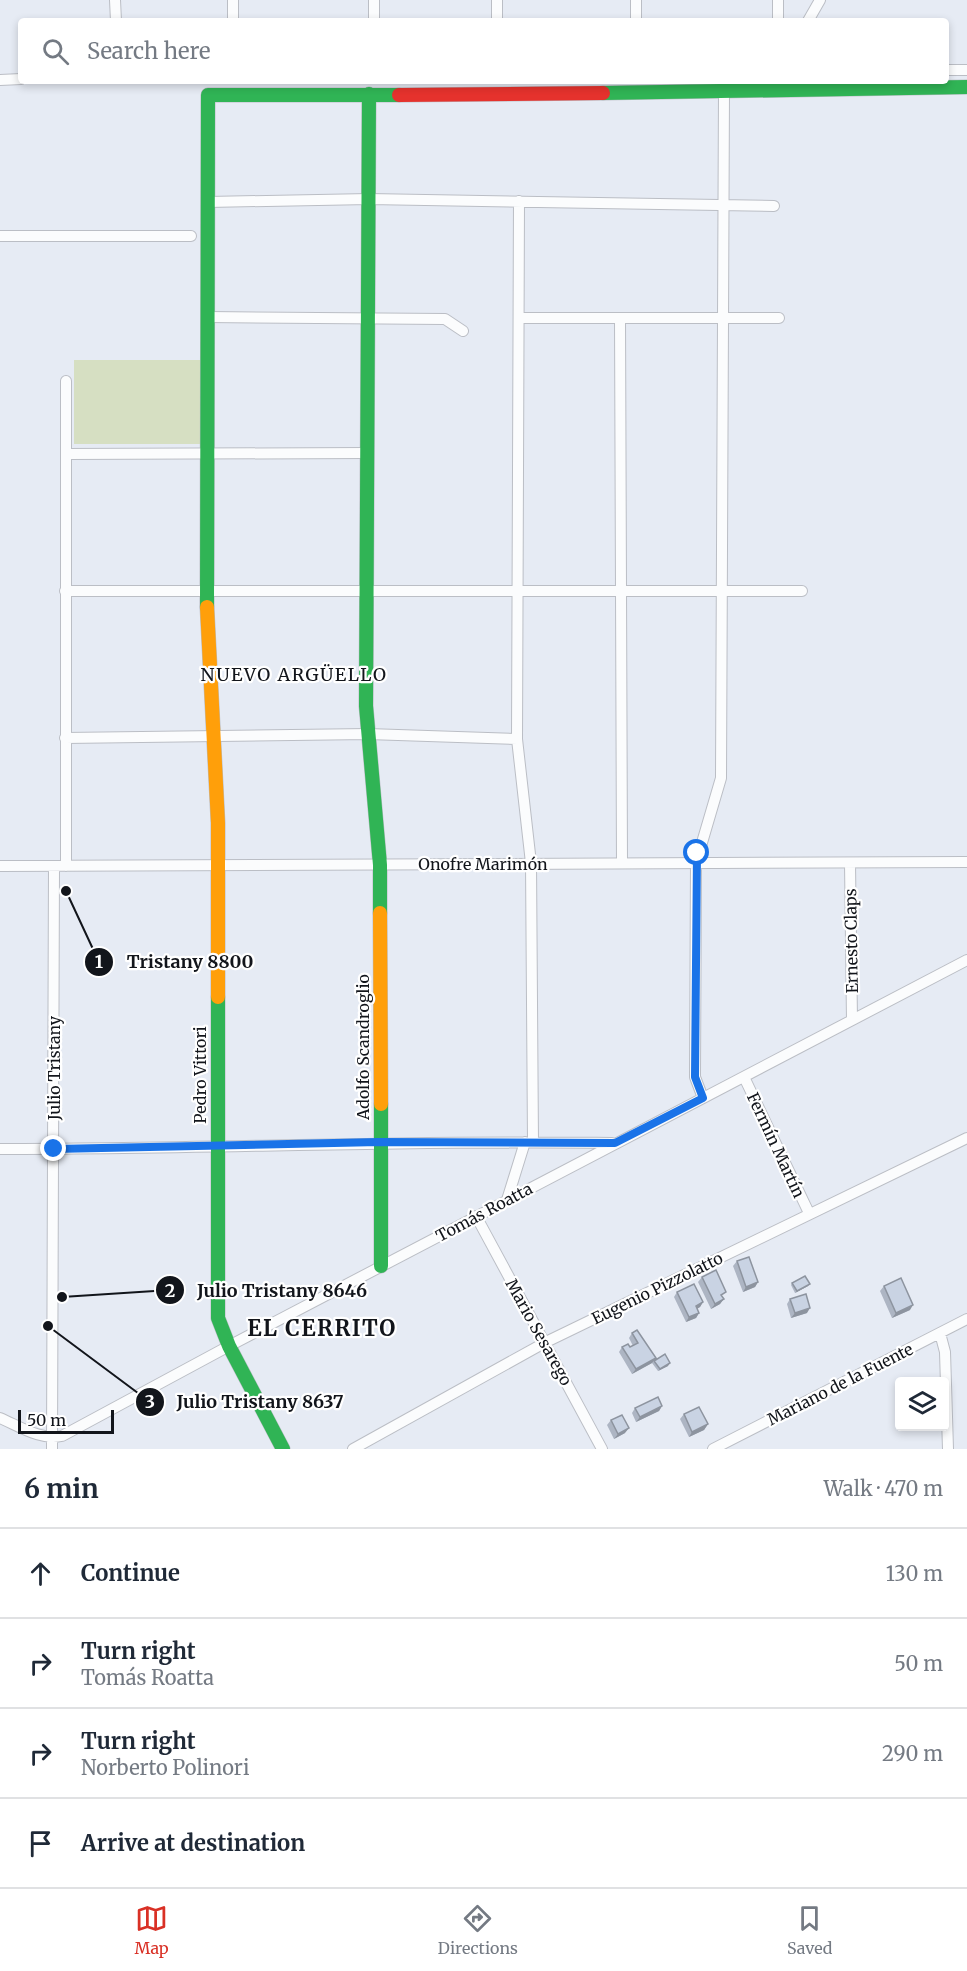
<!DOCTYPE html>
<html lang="en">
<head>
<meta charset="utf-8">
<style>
  :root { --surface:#fff; --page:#f6f6f7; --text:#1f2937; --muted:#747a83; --line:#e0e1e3; --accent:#d93025 }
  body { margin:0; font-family:Merriweather,serif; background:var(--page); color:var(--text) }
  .controls { position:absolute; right:18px; bottom:18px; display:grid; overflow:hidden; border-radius:6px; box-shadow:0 3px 9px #0003 }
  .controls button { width:54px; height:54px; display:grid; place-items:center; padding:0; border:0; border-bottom:2px solid var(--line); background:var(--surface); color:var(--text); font:30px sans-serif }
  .scale { position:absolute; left:18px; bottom:15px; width:96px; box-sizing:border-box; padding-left:6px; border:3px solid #12151b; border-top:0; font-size:16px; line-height:21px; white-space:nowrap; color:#12151b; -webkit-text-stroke:4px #fff; paint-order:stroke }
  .stop { position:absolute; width:18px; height:18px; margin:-14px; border:4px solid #1a73e8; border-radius:50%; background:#fff }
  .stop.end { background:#1a73e8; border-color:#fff; box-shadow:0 2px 6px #0008 }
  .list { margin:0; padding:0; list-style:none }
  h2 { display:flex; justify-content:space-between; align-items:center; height:78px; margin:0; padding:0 24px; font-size:26px }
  h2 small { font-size:20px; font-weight:400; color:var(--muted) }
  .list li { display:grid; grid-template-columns:39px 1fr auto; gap:18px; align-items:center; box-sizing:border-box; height:90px; padding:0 24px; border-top:2px solid var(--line) }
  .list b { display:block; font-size:22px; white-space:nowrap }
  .list p { margin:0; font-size:20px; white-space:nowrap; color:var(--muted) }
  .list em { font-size:20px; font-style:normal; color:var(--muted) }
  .icon { flex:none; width:33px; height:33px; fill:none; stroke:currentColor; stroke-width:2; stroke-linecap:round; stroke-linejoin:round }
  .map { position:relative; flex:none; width:967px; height:1449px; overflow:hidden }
  .search { position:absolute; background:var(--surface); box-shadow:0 3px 9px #0003; left:18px; right:18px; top:18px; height:66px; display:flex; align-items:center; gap:15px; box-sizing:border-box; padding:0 21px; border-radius:6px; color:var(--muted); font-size:22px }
  .sheet { height:438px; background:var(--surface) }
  nav { display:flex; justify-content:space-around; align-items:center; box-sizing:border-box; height:84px; border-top:2px solid var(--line); background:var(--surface); font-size:16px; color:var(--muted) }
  nav a { display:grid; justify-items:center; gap:3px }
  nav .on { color:var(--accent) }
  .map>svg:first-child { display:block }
</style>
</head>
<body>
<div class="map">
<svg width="967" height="1449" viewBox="0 0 967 1449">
  <rect width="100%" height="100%" fill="#e6ebf4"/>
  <path fill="#d6dfc2" d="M 74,360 L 201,360 L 201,444 L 74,444 Z"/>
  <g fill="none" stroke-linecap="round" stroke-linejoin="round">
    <defs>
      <path id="street" d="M 115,0 L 116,21
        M 233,0 L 233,21
        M 374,0 L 374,21
        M 497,0 L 497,21
        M 636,0 L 636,21
        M 778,0 L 778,21
        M 808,21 L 820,0
        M 946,70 L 967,70
        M 0,80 L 21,79
        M 519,201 L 517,739 L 531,863 L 533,1142
        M 208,202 L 369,199 L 774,206
        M 0,236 L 191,236
        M 208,317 L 445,319 L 463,331
        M 520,318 L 779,318
        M 620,318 L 622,863
        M 67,454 L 367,453
        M 65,591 L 802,591
        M 65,738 L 368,734 L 517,739
        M 850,863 L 852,1020
        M 0,866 L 967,862
        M 66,866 L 66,381
        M 744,1077 L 809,1213
        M 703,1098 L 695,1077 L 696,863 L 721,778 L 724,91
        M 0,1149 C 204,1149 408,1140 612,1143
        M 507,1200 L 525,1142
        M 476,1216 L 602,1449
        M 940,1333 L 945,1352 L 948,1449
        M 0,1418 C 19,1426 41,1441 62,1436 L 229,1346 L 967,960
        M 52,1449 L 54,866
        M 353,1449 L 546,1342 L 967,1138
        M 713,1449 L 967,1319"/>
      <path id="fast" d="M 603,93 L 967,87
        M 369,94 L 366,706 L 380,865 L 380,913
        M 207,607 L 208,95 L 399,95
        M 218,997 L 218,1318 L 229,1346 L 283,1449
        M 381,1104 L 381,1266"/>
      <path id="slow" d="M 207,607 L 218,823 L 218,997
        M 380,913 L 381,1104"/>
      <path id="jam" d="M 399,95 L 603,93"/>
    </defs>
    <use href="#street" stroke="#bbbec5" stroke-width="12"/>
    <use href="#fast" stroke="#bbbec5" stroke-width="15"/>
    <use href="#slow" stroke="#bbbec5" stroke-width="15"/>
    <use href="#jam" stroke="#bbbec5" stroke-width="15"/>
    <use href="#street" stroke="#fbfcfd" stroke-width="10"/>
    <use href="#fast" stroke="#30b455" stroke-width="14"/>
    <use href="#slow" stroke="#ff9f0a" stroke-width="14"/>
    <use href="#jam" stroke="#e5322d" stroke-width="14"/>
  </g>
  <path fill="#adb5c3" d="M 737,1261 L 758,1282 L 755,1287 L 743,1292 L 733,1266 Z
    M 702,1277 L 723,1298 L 720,1304 L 711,1309 L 698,1282 Z
    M 792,1283 L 808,1286 L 795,1293 L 791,1285 Z
    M 884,1286 L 910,1310 L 892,1318 L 880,1291 Z
    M 677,1292 L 703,1302 L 700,1307 L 697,1309 L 699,1313 L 696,1318 L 686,1322 L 674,1297 Z
    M 790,1299 L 807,1313 L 791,1318 L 787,1304 Z
    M 632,1333 L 656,1358 L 652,1363 L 632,1374 L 619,1352 L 622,1347 L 630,1347 L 633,1346 L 629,1338 Z
    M 654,1361 L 668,1366 L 658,1371 L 652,1363 Z
    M 662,1406 L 659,1411 L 636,1422 L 632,1413 L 635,1408 Z
    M 684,1414 L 708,1424 L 704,1430 L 689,1437 L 680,1419 Z
    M 611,1420 L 625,1433 L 614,1439 L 607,1425 Z"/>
  <path fill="#8d949f" d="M 758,1282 L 755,1287 L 743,1292 L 746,1287 Z
    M 810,1284 L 808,1286 L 795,1293 L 797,1291 Z
    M 724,1299 L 720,1304 L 711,1309 L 715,1304 Z
    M 703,1302 L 700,1307 L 693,1311 L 696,1306 Z
    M 913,1305 L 910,1310 L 892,1318 L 896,1313 Z
    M 810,1308 L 807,1313 L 791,1318 L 795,1313 Z
    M 699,1313 L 696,1318 L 686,1322 L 689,1317 Z
    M 656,1358 L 652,1363 L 632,1374 L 636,1369 Z
    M 670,1363 L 668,1366 L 658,1371 L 660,1369 Z
    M 662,1406 L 659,1411 L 636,1422 L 640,1417 Z
    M 708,1424 L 704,1430 L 689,1437 L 692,1432 Z
    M 629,1428 L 625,1433 L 614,1439 L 618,1434 Z"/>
  <path fill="#c9d3e3" stroke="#8d949f" stroke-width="1.5" d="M 749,1257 L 758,1282 L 746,1287 L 737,1261 Z
    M 716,1270 L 726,1292 L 721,1295 L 724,1299 L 715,1304 L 702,1277 Z
    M 805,1276 L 810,1284 L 797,1291 L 792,1283 Z
    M 901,1278 L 913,1305 L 896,1313 L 884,1286 Z
    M 694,1284 L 703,1302 L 696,1306 L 699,1313 L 689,1317 L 677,1292 Z
    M 806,1294 L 810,1308 L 795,1313 L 790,1299 Z
    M 637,1330 L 656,1358 L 636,1369 L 622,1347 L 628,1344 L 630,1347 L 638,1343 L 632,1333 Z
    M 665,1354 L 670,1363 L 660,1369 L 654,1361 Z
    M 658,1397 L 662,1406 L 640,1417 L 635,1408 Z
    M 699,1407 L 708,1424 L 692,1432 L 684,1414 Z
    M 622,1415 L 629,1428 L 618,1434 L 611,1420 Z"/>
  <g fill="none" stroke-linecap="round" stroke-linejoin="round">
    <path stroke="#1a73e8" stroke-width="8" d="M 54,1149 L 379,1142 L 615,1143 L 703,1098 L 695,1077 L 697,853"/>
  </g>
  <g text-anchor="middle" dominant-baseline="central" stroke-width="4.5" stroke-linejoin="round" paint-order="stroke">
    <g font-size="16" fill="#12151b" stroke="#fff">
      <text x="483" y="864">Onofre Marimón</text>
      <text transform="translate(851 941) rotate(-91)">Ernesto Claps</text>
      <text transform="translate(363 1047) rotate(-90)">Adolfo Scandroglio</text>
      <text transform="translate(54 1068) rotate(-90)">Julio Tristany</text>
      <text transform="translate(200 1075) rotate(-90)">Pedro Vittori</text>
      <text transform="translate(776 1145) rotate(65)">Fermín Martín</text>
      <text transform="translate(484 1212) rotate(-28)">Tomás Roatta</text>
      <text transform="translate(657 1288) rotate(-26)">Eugenio Pizzolatto</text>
      <text transform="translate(539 1332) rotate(61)">Mario Sesarego</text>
      <text transform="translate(840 1384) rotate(-27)">Mariano de la Fuente</text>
    </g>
    <g font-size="18" letter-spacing="1.5" fill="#12151b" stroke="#fff">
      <text x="294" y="674">NUEVO ARGÜELLO</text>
    </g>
    <g font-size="22" font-weight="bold" letter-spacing="1.5" fill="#12151b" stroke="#fff">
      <text x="322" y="1328">EL CERRITO</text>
    </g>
  </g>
  <path fill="none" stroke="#12151b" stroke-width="2" d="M66 891L99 962M62 1297L170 1290M48 1326L150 1402"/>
  <g fill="#12151b" stroke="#fff" stroke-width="2">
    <circle cx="66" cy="891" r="6"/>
    <circle cx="62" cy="1297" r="6"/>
    <circle cx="48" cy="1326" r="6"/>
    <circle cx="99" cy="962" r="15"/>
    <circle cx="170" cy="1290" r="15"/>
    <circle cx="150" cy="1402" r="15"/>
  </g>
  <g font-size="18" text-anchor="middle" font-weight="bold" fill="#fff">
    <text x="99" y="968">1</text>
    <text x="170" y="1297">2</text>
    <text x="150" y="1408">3</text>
  </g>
  <g font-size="18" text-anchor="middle" font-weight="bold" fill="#12151b" stroke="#fff" stroke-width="4.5" stroke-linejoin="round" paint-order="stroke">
    <text x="190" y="968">Tristany 8800</text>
    <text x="282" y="1297">Julio Tristany 8646</text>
    <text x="260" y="1408">Julio Tristany 8637</text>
  </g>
</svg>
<div class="controls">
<button><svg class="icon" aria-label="layers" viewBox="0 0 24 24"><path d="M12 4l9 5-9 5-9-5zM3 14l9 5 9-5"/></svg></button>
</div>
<div class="scale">50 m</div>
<div class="stop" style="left:697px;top:853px"></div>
<div class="stop end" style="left:54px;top:1149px"></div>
<div class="search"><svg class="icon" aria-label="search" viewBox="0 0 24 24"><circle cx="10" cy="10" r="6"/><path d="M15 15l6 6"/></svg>Search here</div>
</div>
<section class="sheet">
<h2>6 min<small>Walk · 470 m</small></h2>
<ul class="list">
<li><svg class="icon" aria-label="ahead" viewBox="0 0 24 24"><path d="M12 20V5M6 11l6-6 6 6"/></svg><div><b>Continue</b></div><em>130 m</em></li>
<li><svg class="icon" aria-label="right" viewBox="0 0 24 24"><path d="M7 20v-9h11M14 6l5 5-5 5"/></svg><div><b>Turn right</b><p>Tomás Roatta</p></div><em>50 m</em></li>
<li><svg class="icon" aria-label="right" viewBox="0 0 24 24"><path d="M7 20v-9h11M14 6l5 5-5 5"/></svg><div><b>Turn right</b><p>Norberto Polinori</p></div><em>290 m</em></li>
<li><svg class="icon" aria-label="arrive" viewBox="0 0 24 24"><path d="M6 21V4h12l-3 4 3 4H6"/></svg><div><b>Arrive at destination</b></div></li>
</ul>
</section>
<nav>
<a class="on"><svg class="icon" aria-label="map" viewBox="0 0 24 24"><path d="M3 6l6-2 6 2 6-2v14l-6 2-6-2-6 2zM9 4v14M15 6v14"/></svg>Map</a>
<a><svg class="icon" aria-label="directions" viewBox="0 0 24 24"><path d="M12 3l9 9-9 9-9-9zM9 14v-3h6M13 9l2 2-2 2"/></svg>Directions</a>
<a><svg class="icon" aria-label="saved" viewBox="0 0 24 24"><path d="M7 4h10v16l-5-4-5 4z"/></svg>Saved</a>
</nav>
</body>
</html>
